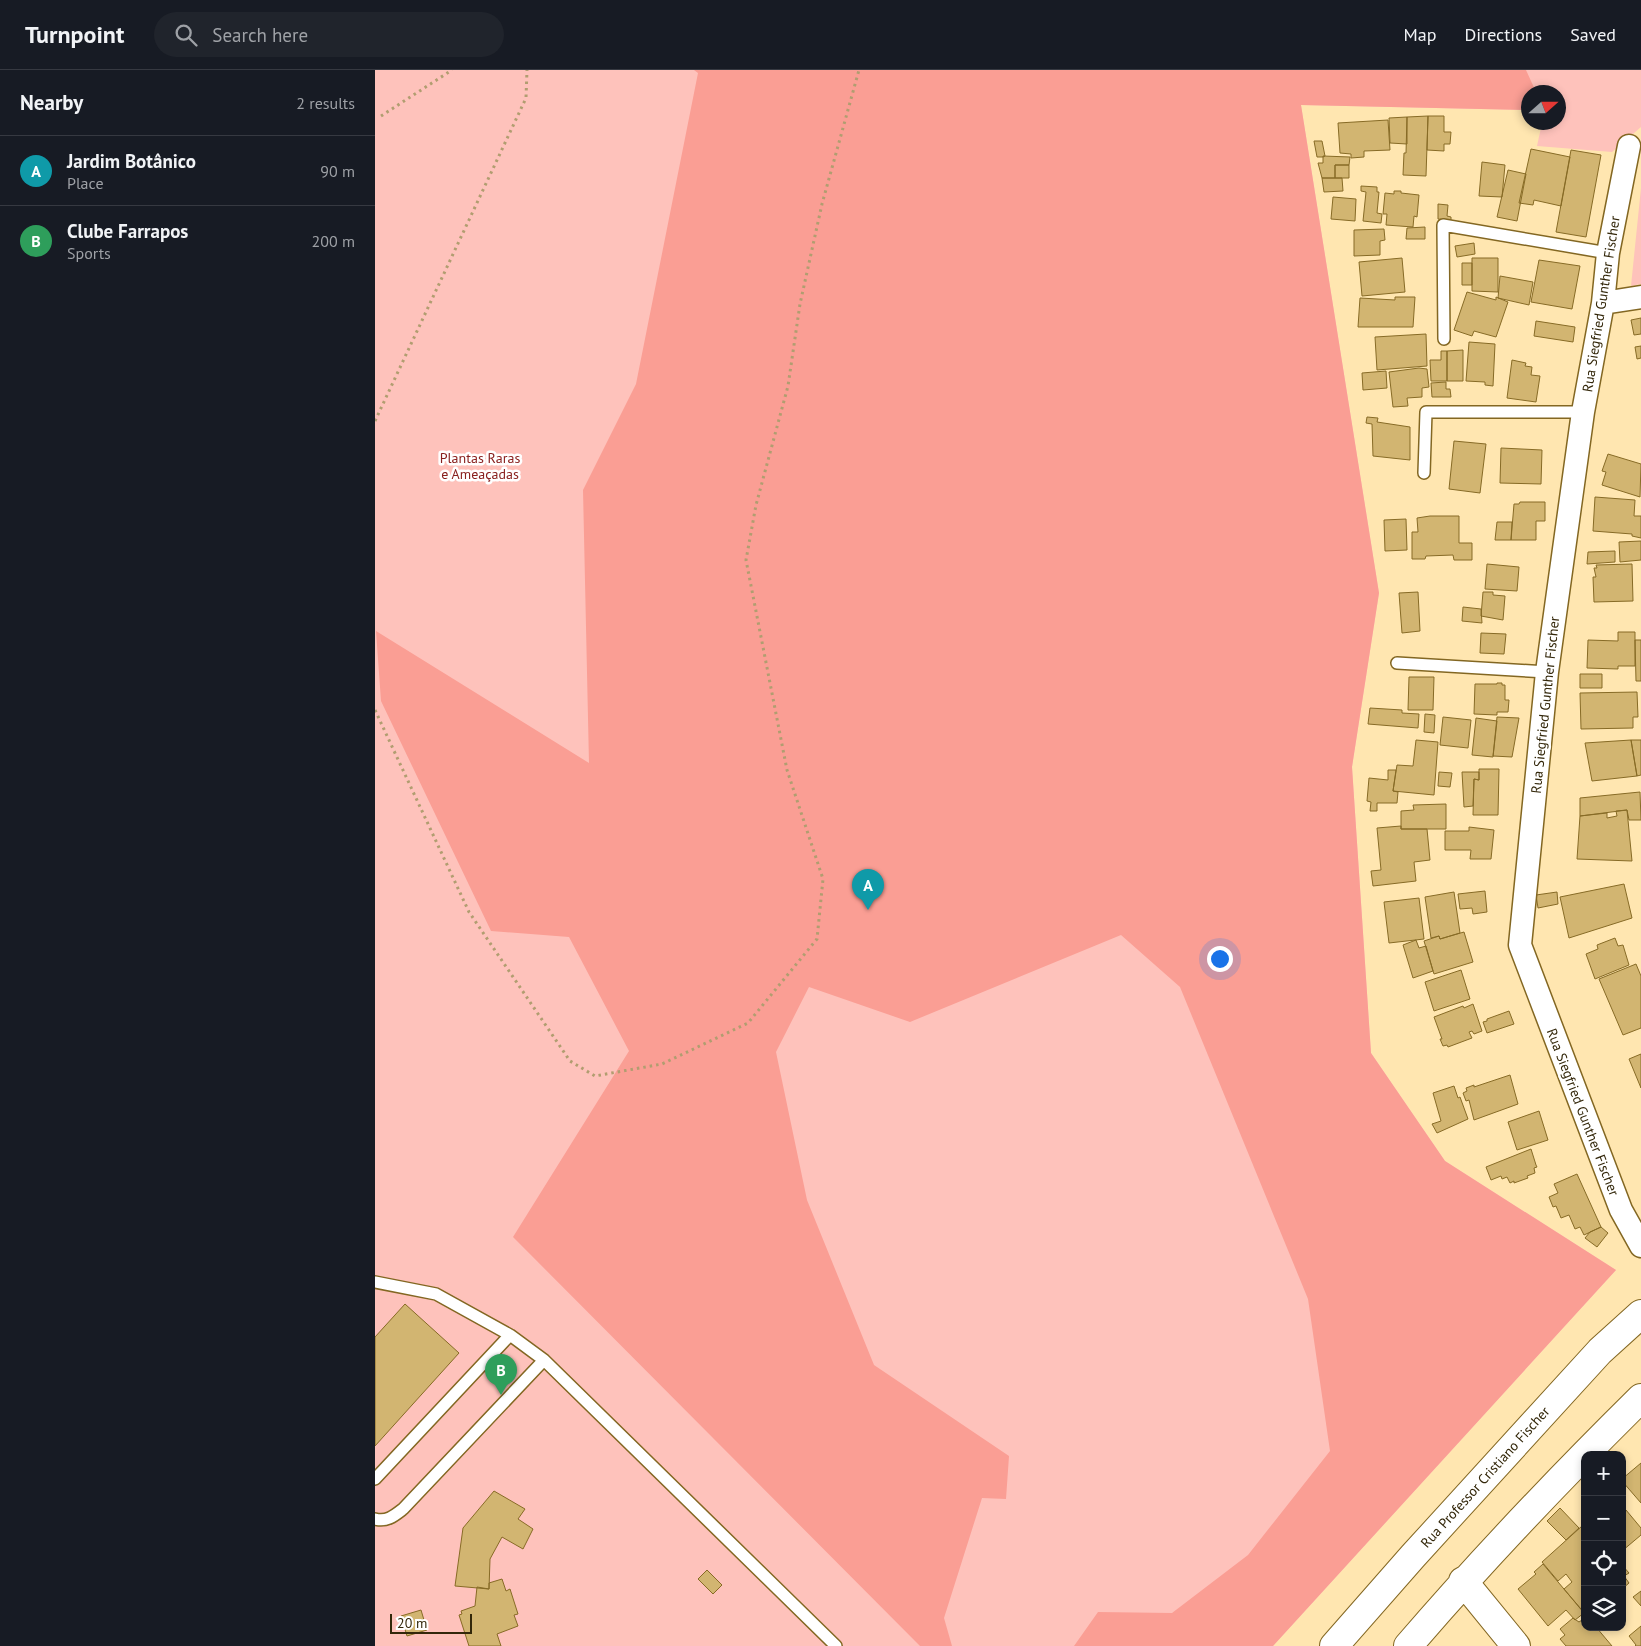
<!DOCTYPE html>
<html lang="en">
<head>
<meta charset="utf-8">
<style>
  :root { --surface:#171b24; --page:#20242c; --text:#f1f3f6; --muted:#9ea1a6; --line:#363941; --accent:#97a6da }
  body { margin:0; font-family:"PT Sans",sans-serif; background:var(--page); color:var(--text) }
  .controls { position:absolute; right:15px; bottom:15px; display:grid; overflow:hidden; border-radius:10px; box-shadow:0 2px 8px #0003 }
  .controls button { width:45px; height:45px; display:grid; place-items:center; padding:0; border:0; border-bottom:1px solid var(--line); background:var(--surface); color:var(--text); font:25px sans-serif }
  .compass { position:absolute; left:1146px; top:15px; width:45px; height:45px; border-radius:50%; background:var(--surface); box-shadow:0 2px 8px #0003; rotate:69deg }
  .scale { position:absolute; left:15px; bottom:12px; width:82px; box-sizing:border-box; padding-left:5px; border:2px solid #33270a; border-top:0; font-size:14px; line-height:18px; white-space:nowrap; color:#33270a; -webkit-text-stroke:4px #fff; paint-order:stroke }
  .you { position:absolute; left:844px; top:888px; width:18px; height:18px; margin:-12px; border:4px solid #fff; border-radius:50%; background:#1a73e8; box-shadow:0 0 0 8px #1a73e833 }
  .badge { display:grid; place-items:center; width:32px; height:32px; border-radius:50%; background:var(--accent); color:#fff; font-size:16px; font-weight:700 }
  .pin { position:absolute; translate:-50% -41px; filter:drop-shadow(0 1px 2px #0008) }
  .pin::after { content:''; position:absolute; top:26px; width:18px; height:15px; background:inherit; clip-path:polygon(0 0,100% 0,50% 100%) }
  .list { margin:0; padding:0; list-style:none }
  h2 { display:flex; justify-content:space-between; align-items:center; height:65px; margin:0; padding:0 20px; font-size:21px }
  h2 small { font-size:16px; font-weight:400; color:var(--muted) }
  .list li { display:grid; grid-template-columns:32px 1fr auto; gap:15px; align-items:center; box-sizing:border-box; height:70px; padding:0 20px; border-top:1px solid var(--line) }
  .list b { display:block; font-size:19px; white-space:nowrap }
  .list p { margin:0; font-size:16px; white-space:nowrap; color:var(--muted) }
  .list em { font-size:16px; font-style:normal; color:var(--muted) }
  .icon { flex:none; width:28px; height:28px; fill:none; stroke:currentColor; stroke-width:2; stroke-linecap:round; stroke-linejoin:round }
  .map { position:relative; flex:none; width:1266px; height:1576px; overflow:hidden }
  header { display:flex; align-items:center; gap:30px; box-sizing:border-box; height:70px; padding:0 25px; background:var(--surface); border-bottom:1px solid var(--line) }
  header strong { font-size:24px }
  nav { display:flex; gap:28px; margin-inline-start:auto; font-size:18px }
  .search { width:350px; height:45px; background:var(--page); display:flex; align-items:center; gap:12px; box-sizing:border-box; padding:0 18px; border-radius:28px; color:var(--muted); font-size:19px }
  main { display:flex }
  aside { flex:1; background:var(--surface) }
  .map>svg:first-child { display:block }
</style>
</head>
<body>
<header>
<strong>Turnpoint</strong>
<div class="search"><svg class="icon" aria-label="search" viewBox="0 0 24 24"><circle cx="10" cy="10" r="6"/><path d="M15 15l6 6"/></svg>Search here</div>
<nav><a>Map</a><a>Directions</a><a>Saved</a></nav>
</header>
<main>
<aside>
<h2>Nearby<small>2 results</small></h2>
<ul class="list">
<li><span class="badge" style="background:#0f9aa8">A</span><div><b>Jardim Botânico</b><p>Place</p></div><em>90 m</em></li>
<li><span class="badge" style="background:#2e9e5b">B</span><div><b>Clube Farrapos</b><p>Sports</p></div><em>200 m</em></li>
</ul>
</aside>
<div class="map">
<svg width="1266" height="1576" viewBox="0 0 1266 1576">
  <rect width="100%" height="100%" fill="#ffe6b0"/>
  <path fill="#fec2bb" d="M 0,0 L 1266,0 L 1266,57 L 1237,82 L 1162,76 L 1167,53 L 1184,52 L 1184,22 L 1154,22 L 1153,40 L 926,35 L 1004,523 L 977,697 L 996,983 L 1070,1091 L 1241,1200 L 898,1576 L 0,1576 Z
    M 1266,118 L 1266,214 L 1256,216 Z"/>
  <path fill="#fa9e94" d="M 319,0 L 1151,0 L 1161,22 L 1154,22 L 1153,40 L 926,35 L 1004,523 L 977,697 L 996,983 L 1070,1091 L 1241,1200 L 898,1576 L 699,1576 L 723,1542 L 797,1543 L 873,1485 L 955,1381 L 933,1229 L 805,917 L 746,865 L 535,952 L 434,917 L 401,982 L 432,1130 L 499,1295 L 634,1386 L 631,1429 L 607,1428 L 569,1548 L 577,1576 L 545,1576 L 138,1167 L 254,981 L 194,867 L 116,861 L 6,631 L 1,561 L 214,693 L 208,420 L 261,314 L 323,3 Z"/>
  <path fill="#d2b571" stroke="#876b26" d="M 1053,46 L 1051,106 L 1028,105 L 1029,83 L 1031,83 L 1032,47 Z
    M 1053,46 L 1069,46 L 1069,62 L 1076,62 L 1075,74 L 1069,74 L 1069,81 L 1052,80 Z
    M 1032,47 L 1032,74 L 1015,73 L 1014,48 Z
    M 1013,50 L 1015,80 L 989,81 L 989,87 L 976,88 L 976,84 L 965,83 L 963,53 Z
    M 939,71 L 947,71 L 950,86 L 948,87 L 942,87 Z
    M 1156,79 L 1195,87 L 1186,136 L 1159,130 L 1158,135 L 1144,133 Z
    M 1196,80 L 1226,85 L 1211,167 L 1181,162 Z
    M 948,86 L 975,87 L 974,95 L 960,95 L 960,108 L 947,108 L 943,93 L 948,93 Z
    M 1107,92 L 1130,95 L 1127,127 L 1104,126 Z
    M 960,95 L 974,95 L 974,108 L 960,108 Z
    M 1133,100 L 1151,104 L 1142,151 L 1122,147 Z
    M 947,108 L 967,108 L 968,121 L 949,122 Z
    M 986,116 L 1002,117 L 1002,122 L 1004,122 L 1002,143 L 1007,144 L 1006,153 L 988,151 L 991,122 L 986,121 Z
    M 1019,121 L 1026,121 L 1026,123 L 1044,125 L 1042,147 L 1039,146 L 1038,157 L 1011,155 L 1012,144 L 1008,144 L 1010,123 L 1019,124 Z
    M 958,127 L 981,129 L 980,151 L 956,149 Z
    M 1063,134 L 1073,135 L 1072,146 L 1076,147 L 1076,151 L 1063,149 Z
    M 1050,157 L 1050,169 L 1031,169 L 1032,158 Z
    M 1009,159 L 1010,170 L 1005,171 L 1005,185 L 979,186 L 979,160 Z
    M 1099,173 L 1100,184 L 1082,187 L 1080,176 Z
    M 1027,188 L 1030,222 L 987,226 L 984,192 Z
    M 1097,188 L 1123,188 L 1123,222 L 1097,221 Z
    M 1164,190 L 1205,196 L 1197,239 L 1156,232 Z
    M 1087,193 L 1097,193 L 1097,215 L 1087,215 Z
    M 1125,206 L 1158,212 L 1154,235 L 1123,228 Z
    M 1092,222 L 1121,230 L 1121,227 L 1133,232 L 1121,267 L 1099,261 L 1097,266 L 1079,260 Z
    M 1020,227 L 1040,227 L 1038,257 L 983,257 L 985,228 L 1020,230 Z
    M 1266,248 L 1266,264 L 1259,265 L 1256,250 Z
    M 1161,251 L 1200,257 L 1198,272 L 1159,266 Z
    M 1051,264 L 1052,296 L 1002,300 L 1000,267 Z
    M 1094,272 L 1120,274 L 1118,316 L 1110,315 L 1110,312 L 1091,311 Z
    M 1266,276 L 1266,288 L 1262,289 L 1260,277 Z
    M 1088,280 L 1088,311 L 1072,311 L 1072,281 Z
    M 1066,281 L 1072,281 L 1072,311 L 1056,311 L 1055,290 L 1066,290 Z
    M 1137,290 L 1151,293 L 1150,296 L 1157,297 L 1156,305 L 1165,306 L 1161,332 L 1132,328 Z
    M 1044,298 L 1052,299 L 1054,317 L 1047,318 L 1047,327 L 1032,328 L 1033,336 L 1018,337 L 1014,302 Z
    M 1011,301 L 1012,318 L 988,320 L 987,303 Z
    M 1071,312 L 1071,319 L 1075,319 L 1076,327 L 1057,327 L 1056,313 Z
    M 992,347 L 1003,348 L 1002,352 L 1035,357 L 1035,390 L 998,386 L 997,354 L 991,353 Z
    M 1079,371 L 1111,374 L 1105,423 L 1074,419 Z
    M 1126,378 L 1167,380 L 1166,414 L 1125,413 Z
    M 1233,384 L 1266,394 L 1265,427 L 1227,415 L 1231,402 L 1227,401 Z
    M 1220,427 L 1260,430 L 1259,446 L 1266,446 L 1266,468 L 1257,466 L 1257,464 L 1218,461 Z
    M 1145,432 L 1170,432 L 1170,451 L 1161,451 L 1161,470 L 1136,470 L 1139,434 L 1144,434 Z
    M 1055,446 L 1084,446 L 1084,473 L 1097,473 L 1097,490 L 1079,490 L 1078,485 L 1051,486 L 1050,489 L 1037,489 L 1037,462 L 1043,462 L 1042,448 Z
    M 1031,449 L 1032,480 L 1010,481 L 1009,450 Z
    M 1122,452 L 1137,452 L 1136,470 L 1120,470 Z
    M 1266,471 L 1266,490 L 1245,492 L 1244,472 Z
    M 1240,481 L 1240,492 L 1212,494 L 1213,482 Z
    M 1112,494 L 1144,497 L 1142,521 L 1110,519 Z
    M 1257,494 L 1258,531 L 1219,532 L 1218,507 L 1221,507 L 1219,498 L 1222,498 L 1221,495 Z
    M 1043,522 L 1045,561 L 1027,563 L 1024,523 Z
    M 1108,522 L 1118,522 L 1118,525 L 1130,526 L 1128,550 L 1106,546 Z
    M 1088,537 L 1106,539 L 1107,553 L 1087,551 Z
    M 1243,562 L 1260,562 L 1260,596 L 1243,596 L 1243,599 L 1212,598 L 1213,570 L 1243,571 Z
    M 1106,563 L 1131,564 L 1129,584 L 1105,583 Z
    M 1260,570 L 1266,570 L 1266,611 L 1261,611 Z
    M 1205,604 L 1227,604 L 1227,618 L 1205,618 Z
    M 1034,607 L 1059,607 L 1058,640 L 1033,640 Z
    M 1122,613 L 1127,613 L 1127,615 L 1130,615 L 1130,630 L 1134,630 L 1133,642 L 1122,642 L 1122,645 L 1099,644 L 1100,614 L 1122,614 Z
    M 1262,622 L 1263,647 L 1258,647 L 1258,658 L 1206,659 L 1205,623 Z
    M 995,638 L 1027,640 L 1027,643 L 1044,644 L 1043,658 L 993,654 Z
    M 1050,644 L 1060,645 L 1059,663 L 1049,662 Z
    M 1068,647 L 1096,650 L 1093,678 L 1065,675 Z
    M 1122,647 L 1144,648 L 1137,687 L 1118,686 Z
    M 1101,648 L 1122,651 L 1118,687 L 1097,685 Z
    M 1041,670 L 1063,672 L 1059,725 L 1018,721 L 1022,695 L 1038,696 Z
    M 1256,670 L 1262,706 L 1217,711 L 1210,673 Z
    M 1256,670 L 1266,670 L 1266,705 L 1262,706 Z
    M 1104,699 L 1124,699 L 1123,745 L 1098,745 L 1099,709 L 1104,710 Z
    M 1013,700 L 1021,700 L 1018,721 L 1023,722 L 1022,733 L 1002,733 L 1002,741 L 995,741 L 996,732 L 992,731 L 994,708 L 1013,710 Z
    M 1064,702 L 1077,703 L 1075,717 L 1063,716 Z
    M 1087,702 L 1104,702 L 1104,710 L 1099,709 L 1098,736 L 1089,737 Z
    M 1265,722 L 1266,750 L 1254,750 L 1252,740 L 1205,746 L 1205,728 Z
    M 1071,734 L 1071,759 L 1026,759 L 1026,741 L 1039,740 L 1038,735 Z
    M 1252,740 L 1257,791 L 1202,789 L 1205,746 L 1232,743 L 1232,748 L 1242,746 L 1241,741 Z
    M 1026,756 L 1026,759 L 1052,759 L 1055,790 L 1039,792 L 1041,811 L 998,816 L 996,801 L 1006,800 L 1002,758 Z
    M 1094,757 L 1119,760 L 1116,789 L 1095,789 L 1096,780 L 1070,780 L 1070,761 L 1094,761 Z
    M 1249,814 L 1257,848 L 1194,868 L 1185,827 Z
    M 1110,821 L 1112,842 L 1098,844 L 1097,838 L 1085,839 L 1083,824 Z
    M 1079,822 L 1085,863 L 1065,869 L 1064,866 L 1056,868 L 1050,827 Z
    M 1182,822 L 1183,834 L 1163,838 L 1161,825 Z
    M 1044,828 L 1049,869 L 1014,873 L 1009,832 Z
    M 1089,862 L 1098,892 L 1059,904 L 1049,871 L 1064,866 L 1065,869 Z
    M 1240,868 L 1243,876 L 1248,875 L 1254,895 L 1220,909 L 1211,884 L 1223,879 L 1222,875 Z
    M 1041,870 L 1044,878 L 1051,876 L 1058,901 L 1038,908 L 1028,875 Z
    M 1261,894 L 1266,906 L 1266,958 L 1248,965 L 1224,909 Z
    M 1086,900 L 1095,929 L 1059,941 L 1050,912 Z
    M 1098,934 L 1107,961 L 1099,964 L 1097,961 L 1094,962 L 1097,968 L 1073,977 L 1072,975 L 1068,976 L 1065,969 L 1067,969 L 1059,947 L 1088,936 L 1089,938 Z
    M 1134,941 L 1139,954 L 1112,963 L 1108,952 L 1112,951 L 1112,949 Z
    M 1266,984 L 1266,1018 L 1254,989 Z
    M 1135,1005 L 1143,1034 L 1099,1050 L 1094,1030 L 1091,1031 L 1088,1023 L 1092,1021 L 1091,1018 L 1099,1015 L 1099,1017 Z
    M 1079,1016 L 1083,1028 L 1085,1027 L 1093,1049 L 1062,1063 L 1057,1054 L 1066,1051 L 1058,1023 Z
    M 1164,1041 L 1173,1070 L 1142,1080 L 1133,1052 Z
    M 1156,1079 L 1161,1095 L 1162,1097 L 1159,1098 L 1160,1103 L 1152,1106 L 1153,1108 L 1139,1113 L 1139,1111 L 1135,1113 L 1132,1107 L 1127,1109 L 1126,1106 L 1116,1110 L 1111,1097 Z
    M 1202,1104 L 1226,1157 L 1209,1165 L 1205,1157 L 1200,1159 L 1194,1145 L 1186,1148 L 1181,1136 L 1178,1137 L 1174,1127 L 1183,1123 L 1179,1114 Z
    M 1226,1157 L 1233,1163 L 1222,1177 L 1210,1168 L 1215,1162 Z
    M 30,1234 L 84,1283 L 0,1376 L 0,1267 Z
    M 1266,1393 L 1266,1433 L 1247,1411 L 1247,1409 Z
    M 119,1421 L 150,1439 L 143,1449 L 158,1459 L 148,1479 L 127,1467 L 115,1489 L 114,1519 L 80,1516 L 88,1458 Z
    M 1185,1438 L 1204,1458 L 1191,1470 L 1172,1451 Z
    M 1251,1440 L 1266,1458 L 1266,1465 L 1247,1481 L 1247,1443 Z
    M 1207,1456 L 1210,1459 L 1210,1535 L 1206,1539 L 1189,1519 L 1197,1512 L 1191,1504 L 1183,1511 L 1167,1492 Z
    M 1168,1494 L 1209,1543 L 1200,1550 L 1191,1540 L 1173,1556 L 1143,1519 L 1161,1504 L 1159,1502 Z
    M 1247,1495 L 1254,1503 L 1249,1506 L 1254,1513 L 1247,1519 Z
    M 332,1500 L 347,1515 L 338,1524 L 323,1509 Z
    M 127,1509 L 131,1521 L 135,1519 L 143,1544 L 139,1545 L 143,1556 L 122,1564 L 126,1576 L 94,1576 L 84,1545 L 87,1544 L 86,1541 L 100,1536 L 102,1517 L 114,1519 L 114,1513 Z
    M 1266,1521 L 1266,1536 L 1258,1527 Z
    M 46,1540 L 52,1560 L 32,1566 L 26,1546 Z
    M 1198,1548 L 1204,1552 L 1210,1548 L 1210,1557 L 1221,1557 L 1237,1576 L 1191,1576 L 1185,1569 L 1190,1565 L 1185,1559 Z
    M 1266,1556 L 1266,1576 L 1260,1576 L 1261,1575 L 1254,1566 Z"/>
  <g fill="none" stroke-linecap="round" stroke-linejoin="round">
    <defs>
      <path id="lane" d="M 1069,269 L 1068,155 L 1233,183
        M 1049,403 L 1051,342 L 1208,342
        M 1022,593 L 1172,602
        M 0,1212 L 61,1224 L 135,1265 L 169,1290 L 461,1576
        M 0,1409 L 135,1265
        M 0,1449 C 12,1452 19,1446 28,1439 L 169,1290"/>
      <path id="street" d="M 1254,76 L 1233,183 L 1228,233 L 1208,342 L 1172,602 L 1145,875 L 1246,1140 L 1266,1176
        M 1228,233 L 1266,227"/>
      <path id="secondary" d="M 1088,1511 L 1141,1576
        M 959,1576 L 1038,1486 L 1225,1281 L 1266,1244
        M 1033,1576 C 1107,1490 1185,1408 1266,1328"/>
    </defs>
    <use href="#lane" stroke="#836722" stroke-width="14"/>
    <use href="#street" stroke="#836722" stroke-width="25"/>
    <use href="#secondary" stroke="#836722" stroke-width="30"/>
    <path stroke="#b19d70" stroke-width="3" stroke-dasharray="2.5 4" stroke-linecap="butt" d="M 6,46 L 77,0
      M 0,351 L 151,28 L 152,0
      M 0,640 L 94,842 L 195,991 L 220,1006 L 287,994 L 373,953 L 442,869 L 448,809 L 412,700 L 371,490 L 381,435 L 413,316 L 425,234 L 447,134 L 484,0"/>
    <use href="#lane" stroke="#fff" stroke-width="11"/>
    <use href="#street" stroke="#fff" stroke-width="22"/>
    <use href="#secondary" stroke="#fff" stroke-width="28"/>
  </g>
  <g text-anchor="middle" dominant-baseline="central" stroke-width="5" stroke-linejoin="round" paint-order="stroke">
    <g font-size="14" fill="#33270a" stroke="#fff">
      <text transform="translate(1226 234) rotate(-81)">Rua Siegfried Gunther Fischer</text>
      <text transform="translate(1170 635) rotate(-84)">Rua Siegfried Gunther Fischer</text>
      <text transform="translate(1208 1042) rotate(69)">Rua Siegfried Gunther Fischer</text>
      <text transform="translate(1110 1407) rotate(-48)">Rua Professor Cristiano Fischer</text>
    </g>
    <g font-size="14" fill="#89201e" stroke="#fff">
      <text x="105" y="388">Plantas Raras<tspan x="105" dy="16">e Ameaçadas</tspan></text>
    </g>
  </g>
</svg>
<div class="controls">
<button>+</button>
<button>−</button>
<button><svg class="icon" aria-label="locate" viewBox="0 0 24 24"><circle cx="12" cy="12" r="6"/><path d="M12 2v4M12 18v4M2 12h4M18 12h4"/></svg></button>
<button><svg class="icon" aria-label="layers" viewBox="0 0 24 24"><path d="M12 4l9 5-9 5-9-5zM3 14l9 5 9-5"/></svg></button>
</div>
<svg class="compass" viewBox="-18 -18 36 36"><path d="M0-13l5 13h-10z" fill="#e53935"/><path d="M0 13l5-13h-10z" fill="#9ea1a6"/></svg>
<div class="scale">20 m</div>
<div class="you"></div>
<div class="pin badge" style="left:493px;top:840px;background:#0f9aa8">A</div>
<div class="pin badge" style="left:126px;top:1325px;background:#2e9e5b">B</div>
</div>
</main>
</body>
</html>
